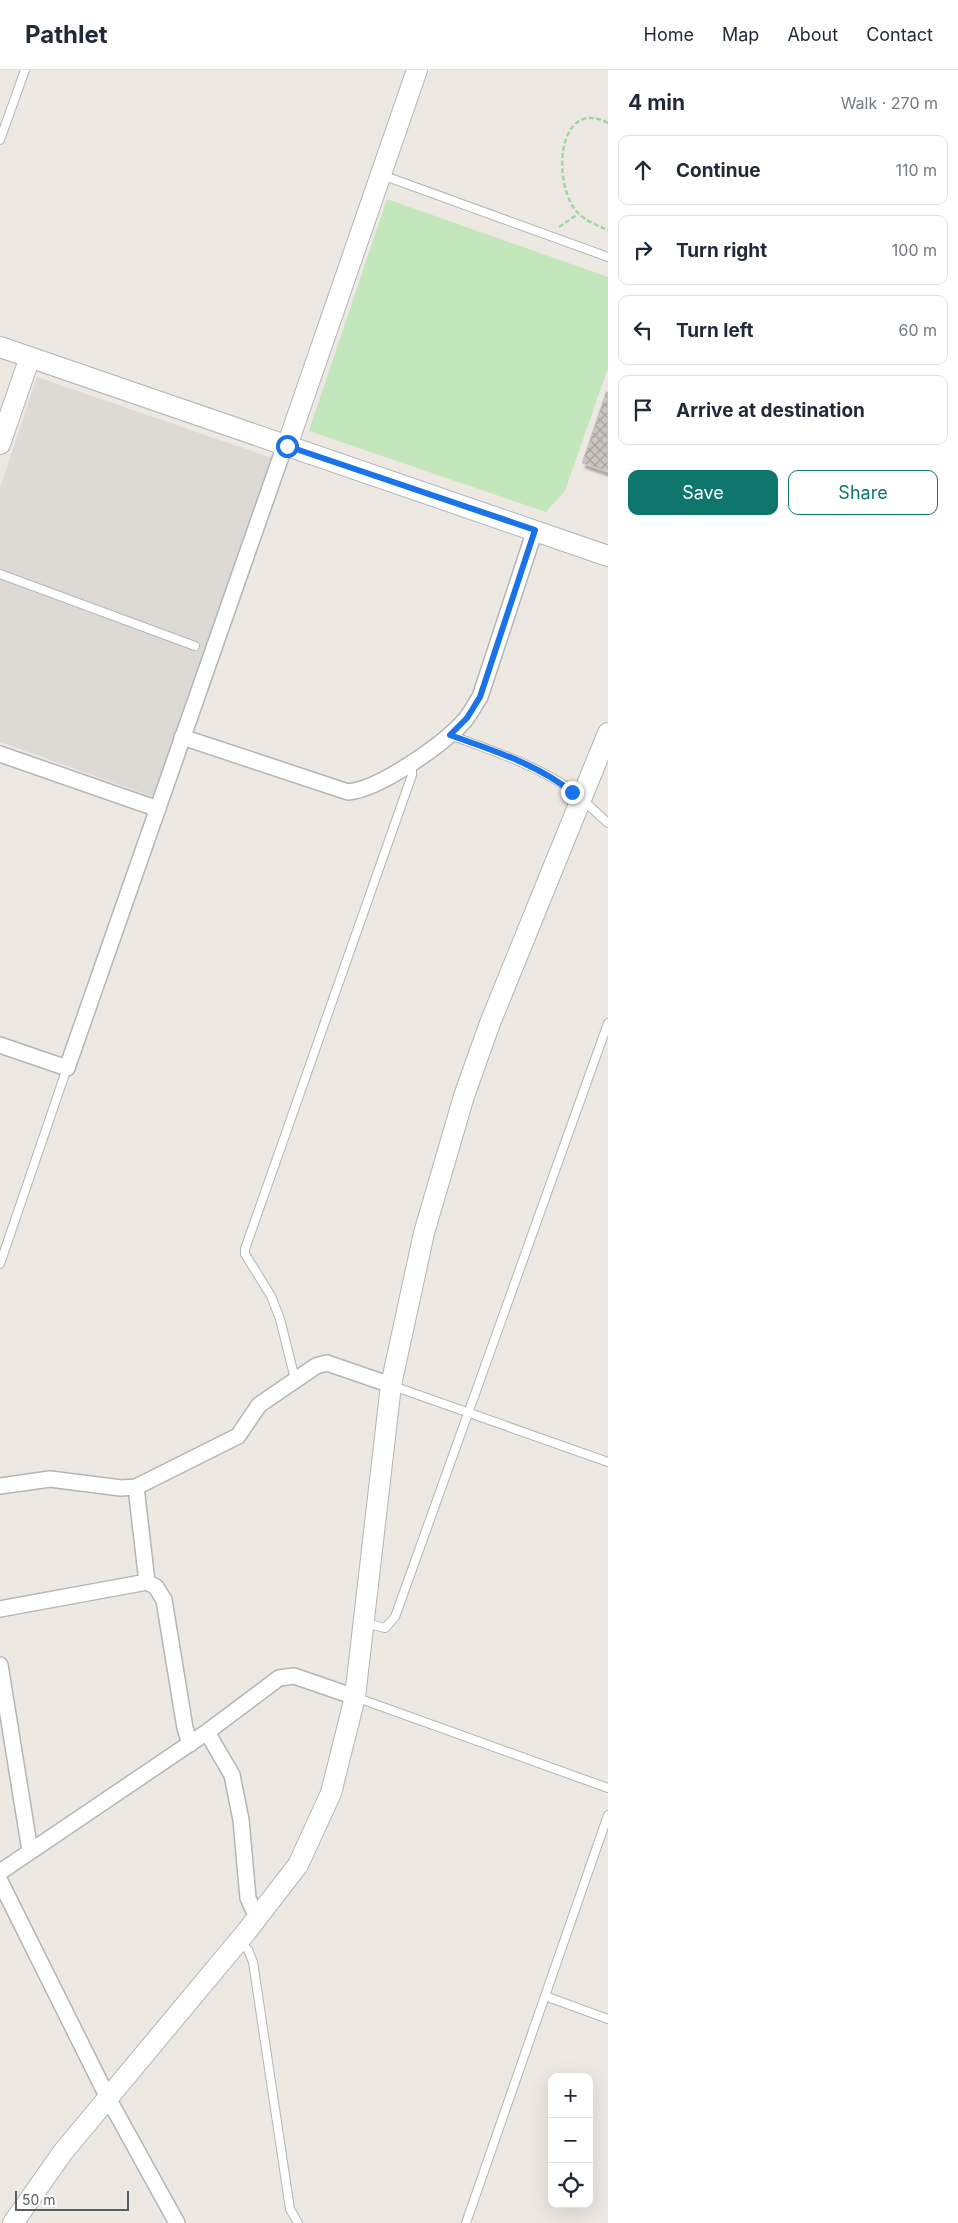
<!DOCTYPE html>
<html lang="en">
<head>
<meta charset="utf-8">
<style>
  :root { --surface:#fff; --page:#f6f6f7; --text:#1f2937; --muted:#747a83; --line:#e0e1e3; --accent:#0f766e }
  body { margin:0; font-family:Inter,sans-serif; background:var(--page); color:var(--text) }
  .controls { position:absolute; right:15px; bottom:15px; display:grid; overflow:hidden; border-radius:10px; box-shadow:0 5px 20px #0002 }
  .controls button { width:45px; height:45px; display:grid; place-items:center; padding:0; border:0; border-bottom:1px solid var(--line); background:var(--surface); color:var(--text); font:25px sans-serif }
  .scale { position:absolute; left:15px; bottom:12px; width:114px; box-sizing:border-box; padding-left:5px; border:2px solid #595f62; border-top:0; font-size:14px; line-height:18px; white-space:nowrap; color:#595f62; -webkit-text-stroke:4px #fff; paint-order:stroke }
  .stop { position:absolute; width:15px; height:15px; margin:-11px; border:4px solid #1a73e8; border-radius:50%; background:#fff }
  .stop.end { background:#1a73e8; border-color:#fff; box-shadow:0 1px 5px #0008 }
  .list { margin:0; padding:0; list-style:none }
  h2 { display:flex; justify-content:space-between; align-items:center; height:65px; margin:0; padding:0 20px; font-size:21px }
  h2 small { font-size:16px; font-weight:400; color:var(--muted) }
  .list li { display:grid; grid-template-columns:32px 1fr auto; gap:15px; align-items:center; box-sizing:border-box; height:70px; margin:0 10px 10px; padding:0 10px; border:1px solid var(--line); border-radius:10px }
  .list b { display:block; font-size:19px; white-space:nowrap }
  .list em { font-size:16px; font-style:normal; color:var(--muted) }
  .actions { display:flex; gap:10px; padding:15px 20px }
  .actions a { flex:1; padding:11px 0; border:1px solid var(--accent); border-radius:10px; text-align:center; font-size:18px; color:var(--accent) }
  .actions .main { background:var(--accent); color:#fff }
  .icon { flex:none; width:28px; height:28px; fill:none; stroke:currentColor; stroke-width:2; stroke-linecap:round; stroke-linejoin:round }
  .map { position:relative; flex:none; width:608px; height:2153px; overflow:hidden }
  header { display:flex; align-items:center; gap:30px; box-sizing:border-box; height:70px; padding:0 25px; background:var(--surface); border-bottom:1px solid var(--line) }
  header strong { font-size:24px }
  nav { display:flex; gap:28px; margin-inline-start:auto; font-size:18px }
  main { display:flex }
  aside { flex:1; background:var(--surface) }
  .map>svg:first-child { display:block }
</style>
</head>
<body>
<header>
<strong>Pathlet</strong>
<nav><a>Home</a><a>Map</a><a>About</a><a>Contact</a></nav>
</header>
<main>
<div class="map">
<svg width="608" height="2153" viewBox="0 0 608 2153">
  <defs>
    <pattern id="building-cross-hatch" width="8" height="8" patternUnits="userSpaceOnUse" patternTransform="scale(1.25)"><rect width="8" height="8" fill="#cac5c0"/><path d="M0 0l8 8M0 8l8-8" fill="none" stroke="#a7a39f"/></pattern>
    <filter id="shadow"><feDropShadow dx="3" dy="5" stdDeviation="1" flood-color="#0004"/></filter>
  </defs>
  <rect width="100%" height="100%" fill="#ede8e1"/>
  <path fill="#dddad5" d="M 37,307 L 272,388 L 153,727 L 0,672 L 0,418 Z"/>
  <path fill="#c4e6bc" d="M 387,129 L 608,207 L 608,298 L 565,421 L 546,442 L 309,361 Z"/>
  <path fill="url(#building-cross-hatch)" stroke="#d2c8bf" filter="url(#shadow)" d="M 606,322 L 608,322 L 608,402 L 582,393 Z"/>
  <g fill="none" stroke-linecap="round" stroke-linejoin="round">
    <defs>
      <path id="lane" d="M 0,70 L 25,0
        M 382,105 L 608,187
        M 0,504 L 195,576
        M 450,665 C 490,680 531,693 567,717 C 582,728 594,741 608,753
        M 0,1194 L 67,998
        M 295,1309 L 280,1249 L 271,1226 L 245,1184 L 245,1179 L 412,705 L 412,693
        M 393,1316 L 608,1392
        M 365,1553 L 385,1558 L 395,1547 L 608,953
        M 355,1627 L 608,1718
        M 240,1872 L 248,1880 L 253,1892 L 290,2139 L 298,2153
        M 545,1926 L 608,1949
        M 466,2153 L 608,1745"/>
      <path id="street" d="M 182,667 L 348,722 C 380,719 444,674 465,650 C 471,643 475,634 480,627 L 535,460
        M 0,684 L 158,739
        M 0,975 L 67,998 L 285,375
        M 0,1416 L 50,1409 L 121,1418 L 136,1417 L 238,1366 L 259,1335 L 316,1296 L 327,1293 L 391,1315
        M 136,1417 L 147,1512
        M 0,1539 L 147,1512 L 156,1517 L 164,1530 L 185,1658 L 190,1674
        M 0,1595 L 30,1781
        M 207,1662 L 232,1705 L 241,1750 L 248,1828 L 253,1839 L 259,1845
        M 0,1802 L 207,1662 L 279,1608 L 294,1606 L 355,1627
        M 0,1811 L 108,2028 L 177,2153"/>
      <path id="secondary" d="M 0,277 L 608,486
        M 0,374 L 30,287
        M 287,376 L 417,0
        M 13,2153 L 63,2082 L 247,1861 L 298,1795 L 331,1723 L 355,1627 L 391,1315 L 424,1163 L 464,1026 L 490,953 L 608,663"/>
    </defs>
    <use href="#lane" stroke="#b2b6b9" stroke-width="10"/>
    <use href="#street" stroke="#b2b6b9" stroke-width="18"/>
    <use href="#secondary" stroke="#b0b6b9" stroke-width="22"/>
    <path stroke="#9fd8a3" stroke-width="2.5" stroke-dasharray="5 2.5" stroke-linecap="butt" d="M 608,53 C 557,26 551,115 578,143 C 586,151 598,156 608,160
      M 559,157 L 578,144"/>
    <use href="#lane" stroke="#fff" stroke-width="8"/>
    <use href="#street" stroke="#fff" stroke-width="15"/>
    <use href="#secondary" stroke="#fff" stroke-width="20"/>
  </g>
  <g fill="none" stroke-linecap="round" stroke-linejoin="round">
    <path stroke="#1a73e8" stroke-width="6" d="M 287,376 L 535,460 L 480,627 L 467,648 L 450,665 C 492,680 537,694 572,722"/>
  </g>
</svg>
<div class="controls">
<button>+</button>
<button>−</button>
<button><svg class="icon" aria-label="locate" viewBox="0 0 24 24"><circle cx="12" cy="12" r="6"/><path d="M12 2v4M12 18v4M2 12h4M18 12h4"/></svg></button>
</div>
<div class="scale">50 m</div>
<div class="stop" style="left:287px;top:376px"></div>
<div class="stop end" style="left:572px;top:722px"></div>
</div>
<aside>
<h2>4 min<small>Walk · 270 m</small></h2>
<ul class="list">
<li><svg class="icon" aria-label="ahead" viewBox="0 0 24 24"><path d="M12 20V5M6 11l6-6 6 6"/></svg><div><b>Continue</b></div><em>110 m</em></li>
<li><svg class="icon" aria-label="right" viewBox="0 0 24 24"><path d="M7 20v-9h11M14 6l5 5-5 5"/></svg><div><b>Turn right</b></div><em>100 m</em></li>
<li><svg class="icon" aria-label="left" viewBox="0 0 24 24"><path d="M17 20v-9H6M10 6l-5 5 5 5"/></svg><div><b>Turn left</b></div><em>60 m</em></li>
<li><svg class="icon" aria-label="arrive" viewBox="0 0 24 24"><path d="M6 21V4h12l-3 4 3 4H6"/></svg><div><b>Arrive at destination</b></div></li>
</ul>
<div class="actions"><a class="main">Save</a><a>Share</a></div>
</aside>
</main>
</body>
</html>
